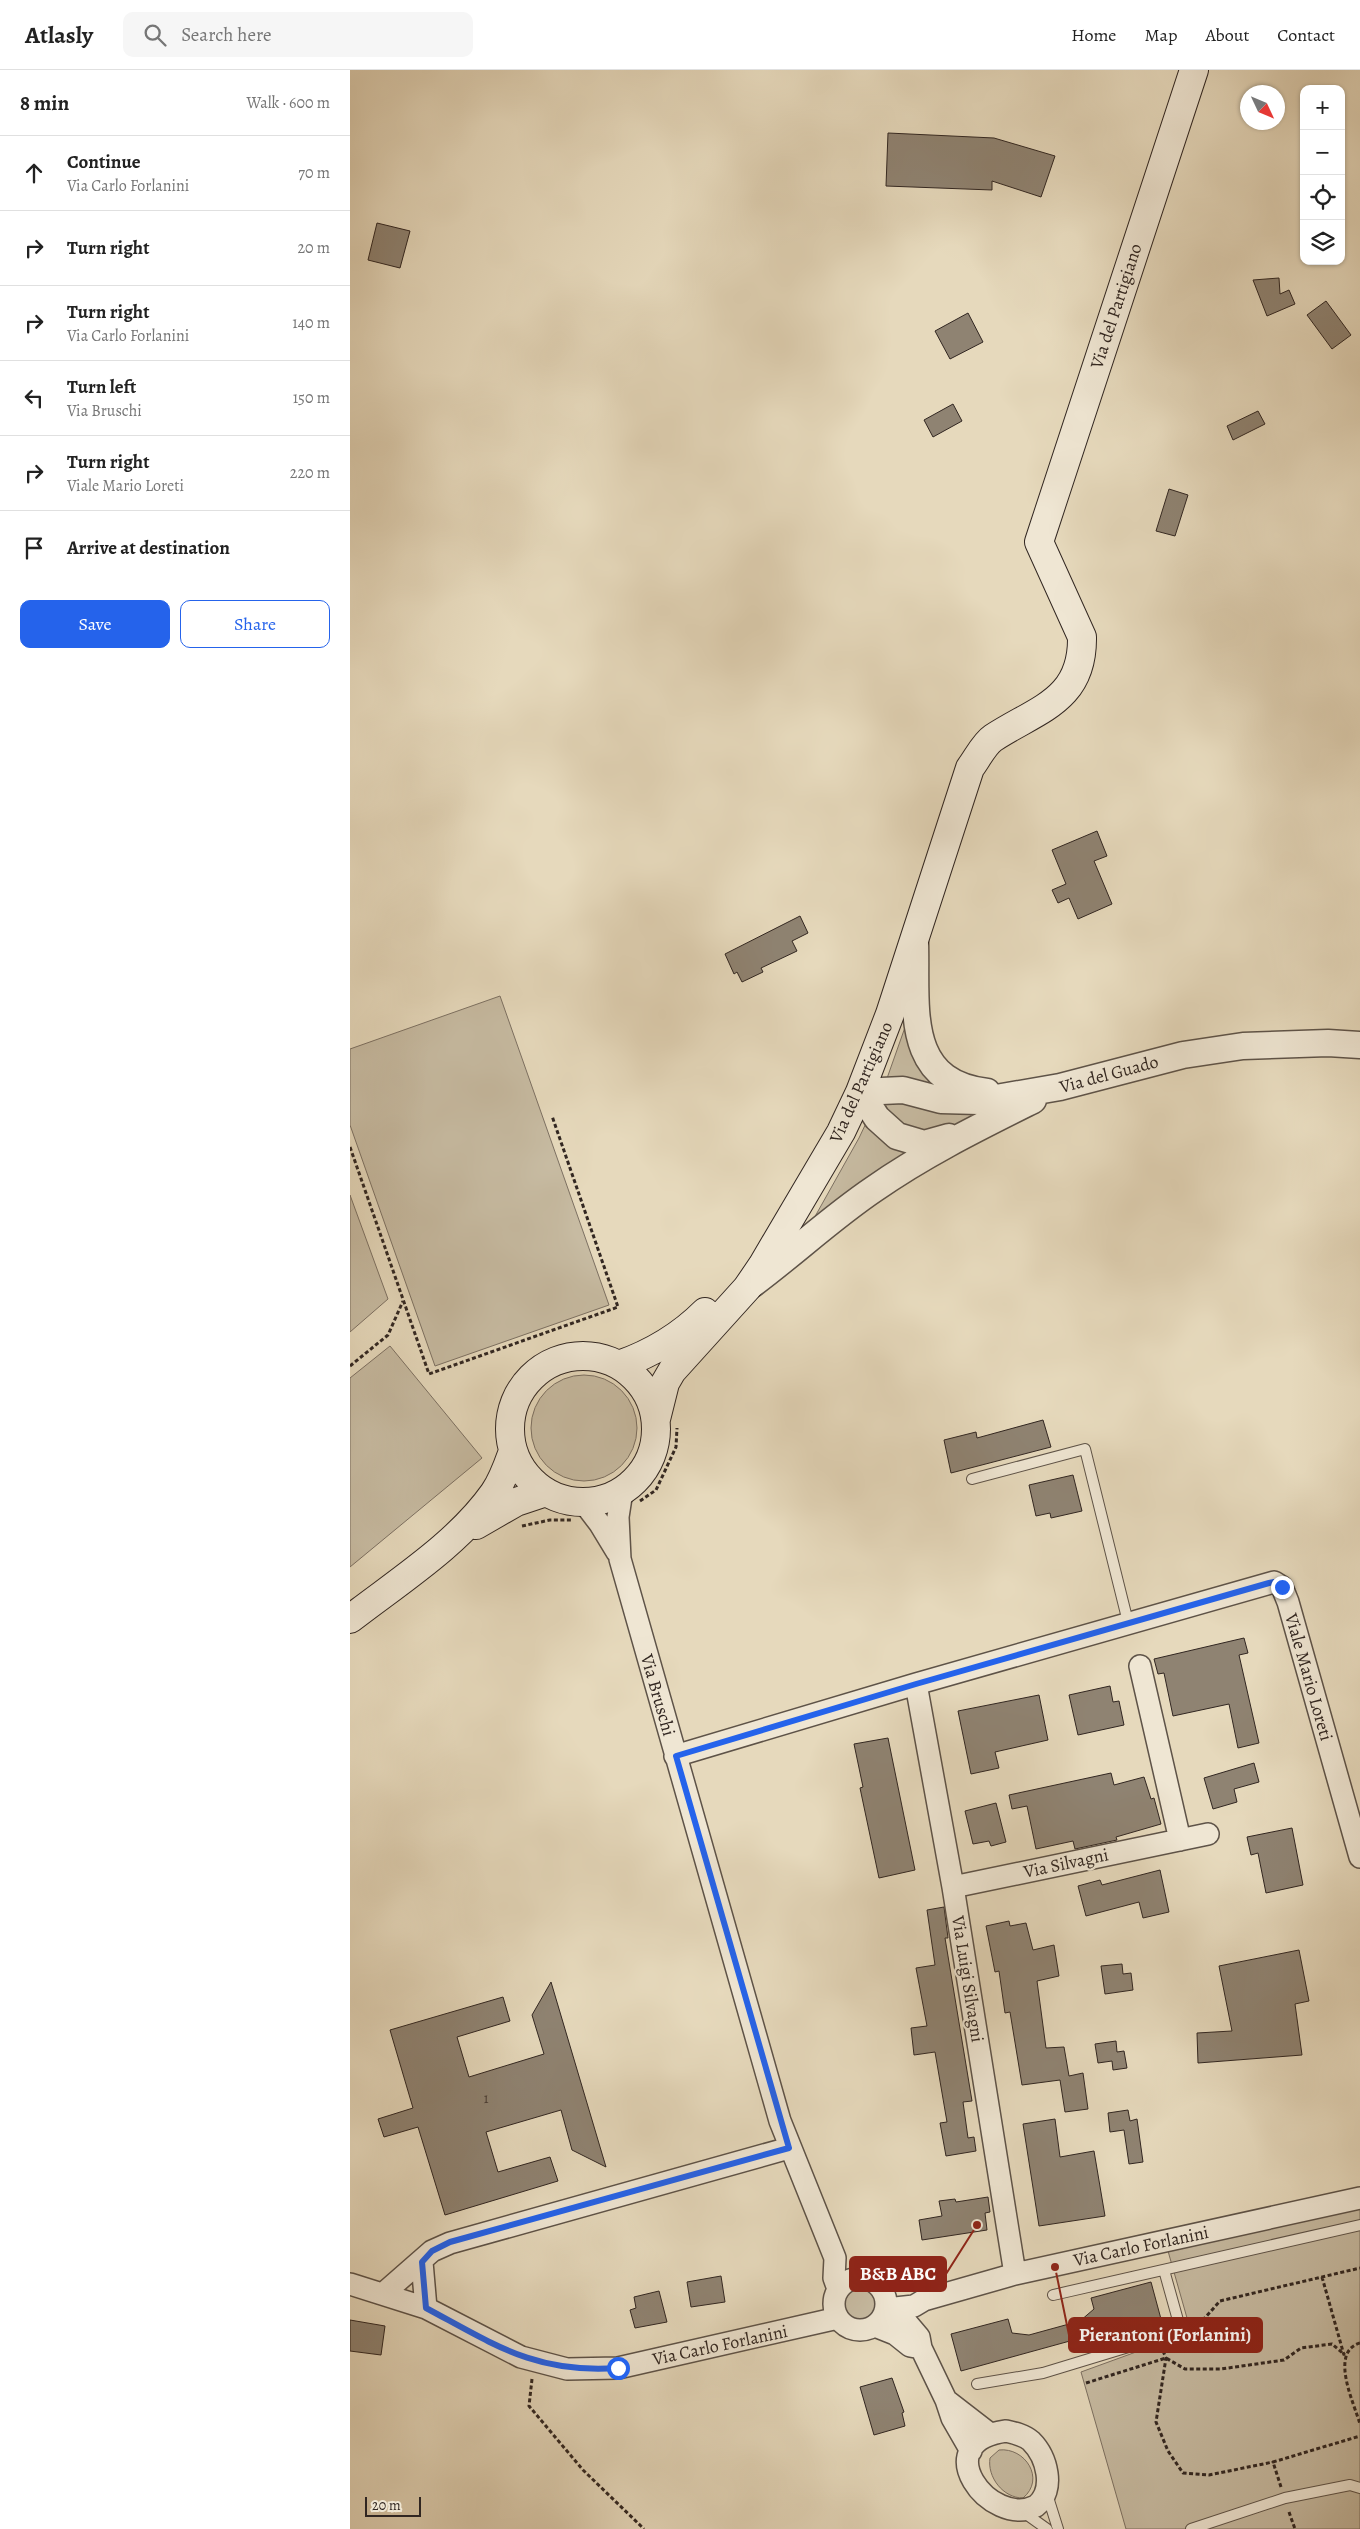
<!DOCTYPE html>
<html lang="en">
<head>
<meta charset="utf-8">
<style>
  :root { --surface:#fff; --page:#f6f6f6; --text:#222; --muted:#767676; --line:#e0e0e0; --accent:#2563eb }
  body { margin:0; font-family:Alegreya,serif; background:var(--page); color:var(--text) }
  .controls { position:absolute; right:15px; top:15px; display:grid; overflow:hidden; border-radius:10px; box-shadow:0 1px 4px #0004 }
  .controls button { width:45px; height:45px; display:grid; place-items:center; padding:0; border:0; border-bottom:1px solid var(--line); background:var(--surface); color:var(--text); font:25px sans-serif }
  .compass { position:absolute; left:890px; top:15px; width:45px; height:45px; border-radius:50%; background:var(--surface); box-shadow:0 1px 4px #0004; rotate:134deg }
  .scale { position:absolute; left:15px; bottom:12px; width:56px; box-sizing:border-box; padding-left:5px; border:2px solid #312621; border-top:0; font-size:14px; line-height:18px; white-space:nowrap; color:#312621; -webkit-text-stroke:4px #efe6d3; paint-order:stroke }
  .stop { position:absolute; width:15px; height:15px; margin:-11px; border:4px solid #2563eb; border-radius:50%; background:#fff }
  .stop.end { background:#2563eb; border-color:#fff; box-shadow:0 1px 5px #0008 }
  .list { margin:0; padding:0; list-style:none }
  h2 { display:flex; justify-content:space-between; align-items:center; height:65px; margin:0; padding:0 20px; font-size:21px }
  h2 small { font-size:16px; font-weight:400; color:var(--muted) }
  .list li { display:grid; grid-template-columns:32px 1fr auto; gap:15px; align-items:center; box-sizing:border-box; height:75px; padding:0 20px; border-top:1px solid var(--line) }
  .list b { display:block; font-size:19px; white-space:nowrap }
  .list p { margin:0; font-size:16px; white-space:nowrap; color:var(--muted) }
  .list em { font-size:16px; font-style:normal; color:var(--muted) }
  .actions { display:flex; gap:10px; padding:15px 20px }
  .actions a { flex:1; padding:11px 0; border:1px solid var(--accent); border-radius:10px; text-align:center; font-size:18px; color:var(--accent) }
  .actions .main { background:var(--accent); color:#fff }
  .icon { flex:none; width:28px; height:28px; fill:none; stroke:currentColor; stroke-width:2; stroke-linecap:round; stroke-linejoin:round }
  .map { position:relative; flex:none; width:1010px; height:2459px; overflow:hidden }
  header { display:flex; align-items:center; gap:30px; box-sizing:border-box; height:70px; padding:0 25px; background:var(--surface); border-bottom:1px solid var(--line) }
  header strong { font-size:24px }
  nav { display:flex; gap:28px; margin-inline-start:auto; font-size:18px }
  .search { width:350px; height:45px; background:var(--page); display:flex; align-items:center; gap:12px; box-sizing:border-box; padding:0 18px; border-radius:10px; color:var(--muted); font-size:19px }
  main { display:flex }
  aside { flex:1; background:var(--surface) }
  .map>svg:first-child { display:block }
</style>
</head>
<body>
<header>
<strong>Atlasly</strong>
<div class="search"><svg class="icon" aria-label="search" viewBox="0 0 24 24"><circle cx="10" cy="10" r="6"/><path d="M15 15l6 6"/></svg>Search here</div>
<nav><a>Home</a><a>Map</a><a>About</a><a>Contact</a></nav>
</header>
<main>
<aside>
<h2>8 min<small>Walk · 600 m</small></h2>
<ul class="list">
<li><svg class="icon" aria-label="ahead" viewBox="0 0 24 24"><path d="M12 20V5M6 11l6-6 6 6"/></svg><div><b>Continue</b><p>Via Carlo Forlanini</p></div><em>70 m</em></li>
<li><svg class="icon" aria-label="right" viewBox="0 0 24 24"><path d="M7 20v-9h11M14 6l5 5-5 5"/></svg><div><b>Turn right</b></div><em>20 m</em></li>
<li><svg class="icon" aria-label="right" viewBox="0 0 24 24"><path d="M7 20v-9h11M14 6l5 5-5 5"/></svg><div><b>Turn right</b><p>Via Carlo Forlanini</p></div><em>140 m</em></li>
<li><svg class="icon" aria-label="left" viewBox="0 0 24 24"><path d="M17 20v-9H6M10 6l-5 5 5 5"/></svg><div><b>Turn left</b><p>Via Bruschi</p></div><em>150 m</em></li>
<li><svg class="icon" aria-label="right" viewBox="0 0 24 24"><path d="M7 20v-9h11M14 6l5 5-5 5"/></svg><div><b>Turn right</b><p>Viale Mario Loreti</p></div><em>220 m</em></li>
<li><svg class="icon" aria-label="arrive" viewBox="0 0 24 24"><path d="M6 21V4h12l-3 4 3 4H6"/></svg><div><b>Arrive at destination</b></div></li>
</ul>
<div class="actions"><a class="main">Save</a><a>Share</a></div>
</aside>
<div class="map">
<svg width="1010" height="2459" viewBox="0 0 1010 2459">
  <rect width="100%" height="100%" fill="#e6d9bc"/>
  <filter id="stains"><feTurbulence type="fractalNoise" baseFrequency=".004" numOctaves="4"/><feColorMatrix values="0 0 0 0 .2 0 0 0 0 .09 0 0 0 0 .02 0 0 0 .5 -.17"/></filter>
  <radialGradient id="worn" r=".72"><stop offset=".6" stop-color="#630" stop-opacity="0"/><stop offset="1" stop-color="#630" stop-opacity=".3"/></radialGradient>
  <path fill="#c7bba2" stroke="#7c7062" d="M 150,926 L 259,1235 L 85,1296 L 0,1055 L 0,979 Z
    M 559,946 L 603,1024 L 535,1014 Z
    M 526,1032 L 604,1038 L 651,1038 L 589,1066 L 548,1058 Z
    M 518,1049 L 574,1080 L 458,1159 L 509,1068 Z
    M 0,1125 L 38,1229 L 0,1262 Z
    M 40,1276 L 132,1388 L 0,1497 L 0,1308 Z
    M181 1358a53 53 0 1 1 106 0a53 53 0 1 1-106 0Z
    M 1010,2138 L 1010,2459 L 776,2459 L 731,2302 L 841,2262 L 818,2181 Z
    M492 2234a18 18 0 1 1 36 0a18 18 0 1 1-36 0Z
    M 649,2380 C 675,2377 696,2409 673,2428 C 653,2428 637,2407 640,2388 Z"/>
  <path fill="#8f8372" stroke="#312621" d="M 538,63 L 644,68 L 705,86 L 691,127 L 642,111 L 642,120 L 536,116 Z
    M 27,153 L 60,161 L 50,198 L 18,190 Z
    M 929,208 L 930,224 L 939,220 L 945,234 L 917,246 L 903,210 Z
    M 976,231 L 1001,265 L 982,279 L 957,245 Z
    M 618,243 L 633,272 L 600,289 L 585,261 Z
    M 603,334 L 612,351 L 583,367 L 574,350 Z
    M 908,341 L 915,354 L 883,370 L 877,356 Z
    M 819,419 L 838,425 L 825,466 L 806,461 Z
    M 747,761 L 757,786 L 744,791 L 762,834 L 728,849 L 719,828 L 708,833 L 702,820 L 716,814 L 702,780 Z
    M 450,846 L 458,863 L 442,871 L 447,881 L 411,898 L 413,902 L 392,912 L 387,902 L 384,904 L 375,884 Z
    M 693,1350 L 701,1377 L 601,1403 L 594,1370 L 626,1362 L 627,1368 Z
    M 723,1405 L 732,1441 L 701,1448 L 700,1443 L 686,1446 L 679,1415 Z
    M 894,1568 L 898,1583 L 889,1585 L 909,1673 L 888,1678 L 879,1634 L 823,1646 L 814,1603 L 808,1604 L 804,1589 Z
    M 760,1616 L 763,1632 L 769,1631 L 774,1655 L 728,1665 L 719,1625 Z
    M 689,1625 L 698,1670 L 645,1682 L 649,1698 L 621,1704 L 608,1641 Z
    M 538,1668 L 565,1800 L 529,1808 L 510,1718 L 513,1717 L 504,1674 Z
    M 904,1693 L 909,1712 L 884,1719 L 887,1732 L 863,1739 L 854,1708 Z
    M 761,1703 L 764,1715 L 794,1707 L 801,1729 L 804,1728 L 811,1754 L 766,1767 L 767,1770 L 725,1779 L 723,1771 L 686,1779 L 677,1736 L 662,1739 L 659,1725 Z
    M 646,1733 L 656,1772 L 641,1776 L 639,1771 L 623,1774 L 615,1741 Z
    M 942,1758 L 953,1815 L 916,1823 L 908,1783 L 901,1785 L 897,1767 Z
    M 810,1800 L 819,1842 L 793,1848 L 789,1832 L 736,1846 L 728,1816 L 750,1810 L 752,1815 Z
    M 594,1837 L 598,1868 L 595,1868 L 622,2031 L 613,2032 L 618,2068 L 624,2067 L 626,2081 L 596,2086 L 590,2053 L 597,2052 L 585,1982 L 564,1985 L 561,1958 L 577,1956 L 566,1898 L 585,1895 L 577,1840 Z
    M 659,1851 L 660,1856 L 676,1853 L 683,1880 L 704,1875 L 709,1906 L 687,1911 L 696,1978 L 714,1977 L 719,2006 L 733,2003 L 738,2039 L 715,2042 L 710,2010 L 672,2015 L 660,1942 L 655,1943 L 649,1901 L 645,1902 L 636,1856 Z
    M 949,1880 L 959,1931 L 945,1934 L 952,1985 L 848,1993 L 847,1963 L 882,1961 L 869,1896 Z
    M 772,1894 L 773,1904 L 781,1903 L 783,1920 L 755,1924 L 751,1896 Z
    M 201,1912 L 256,2097 L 222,2080 L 211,2040 L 136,2062 L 148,2102 L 200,2087 L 208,2111 L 95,2145 L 68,2057 L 34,2067 L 28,2049 L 63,2038 L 40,1960 L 153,1927 L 160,1951 L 107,1967 L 119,2007 L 194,1984 L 182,1945 Z
    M 766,1971 L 767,1982 L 774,1981 L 777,1998 L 763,2000 L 762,1991 L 748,1993 L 745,1974 Z
    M 778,2040 L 780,2051 L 787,2049 L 793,2092 L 779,2094 L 774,2060 L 760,2062 L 758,2043 Z
    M 705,2049 L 710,2087 L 744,2081 L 755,2146 L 689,2156 L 673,2054 Z
    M 638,2127 L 640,2142 L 635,2143 L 637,2160 L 572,2170 L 569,2150 L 592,2146 L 589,2131 L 605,2129 L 606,2132 Z
    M 371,2206 L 375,2232 L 341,2237 L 337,2212 Z
    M 801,2212 L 811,2249 L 742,2267 L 738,2266 L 611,2301 L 601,2264 L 658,2249 L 662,2263 L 679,2265 L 730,2251 L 744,2239 L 741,2228 Z
    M 309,2221 L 317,2252 L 285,2258 L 280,2240 L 286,2238 L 284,2227 Z
    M 0,2250 L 35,2256 L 31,2285 L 0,2281 Z
    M 542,2308 L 554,2342 L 552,2343 L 555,2356 L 524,2365 L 510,2317 Z"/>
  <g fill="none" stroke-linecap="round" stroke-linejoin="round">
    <defs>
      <path id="service" d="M 622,1409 L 735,1379 L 778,1552
        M 703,2225 L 1010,2155
        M 627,2314 L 693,2303 L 831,2261 L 814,2200
        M 697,2424 L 708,2459
        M 676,2444 L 697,2459
        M 841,2459 L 935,2428 L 1000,2415 L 1010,2418"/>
      <path id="minor" d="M 272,1421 L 268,1447 L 270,1489 L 430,2051 L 485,2188 L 484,2208 L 488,2219
        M 234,1433 L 250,1454 L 267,1482
        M 790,1596 L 830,1770
        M 566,1614 L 603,1817 L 665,2204
        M 325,1686 L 566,1614 L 924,1512 L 932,1517 L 938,1532 L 1010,1787
        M 603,1817 L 858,1764
        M 72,2192 L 76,2238
        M484 2234a26 26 0 1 1 52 0a26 26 0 1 1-52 0Z
        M 0,2214 L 76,2238 L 171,2287 L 217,2299 L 268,2298 L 488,2248
        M 34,2223 L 82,2181 L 100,2173 L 439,2078
        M 536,2239 L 564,2236 L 574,2230 L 665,2204 L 1010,2128
        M 536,2242 L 558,2254 L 569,2267 L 571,2278 L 596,2330 L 602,2348 L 621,2381
        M 525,2256 L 545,2264 L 560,2276 L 571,2278
        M 596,2330 L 640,2364
        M 656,2361 C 665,2363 674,2365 681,2371 C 697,2387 706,2420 686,2436 C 640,2459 575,2372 656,2361 Z"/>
      <path id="tertiary" d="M 565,873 C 567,937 553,1012 637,1022
        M 510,1022 L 553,1020 L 591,1030 L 629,1031 L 710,1017 L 833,985 L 893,976 L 978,973 L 1010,975
        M 510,1022 L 527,1048 L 547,1066 L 574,1074 L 599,1067
        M 401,1215 C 443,1184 481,1148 524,1119 C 574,1084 629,1057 683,1030"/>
      <path id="secondary" d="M160 1359a73 73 0 1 1 146 0a73 73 0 1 1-146 0Z
        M 269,1295 C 303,1283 330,1267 355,1242
        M 306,1349 L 315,1313 L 322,1301 L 397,1218 L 412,1196 L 491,1062 L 510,1022 L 540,944 L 620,698 C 627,689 634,674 643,668 C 687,639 733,631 732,567 L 689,472 L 844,0
        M 126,1455 L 166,1432 L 196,1422
        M 0,1549 C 49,1511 108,1474 144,1423 C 153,1410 158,1395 163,1381"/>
    </defs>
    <use href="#service" stroke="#5e5348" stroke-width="12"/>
    <use href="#minor" stroke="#5e5348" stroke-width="24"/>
    <use href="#tertiary" stroke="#5e5348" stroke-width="29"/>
    <use href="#secondary" stroke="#312621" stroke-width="30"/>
    <path stroke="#312621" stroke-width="3" stroke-dasharray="4 2.5" stroke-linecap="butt" d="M 0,1077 L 79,1304 L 268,1237 L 202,1046
      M 0,1296 L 38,1265 L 53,1231
      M 290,1431 L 306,1420 L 326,1377 L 327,1358
      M 172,1456 L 200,1450 L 223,1450
      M 972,2207 L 994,2285
      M 844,2260 L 870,2231 L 1010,2198
      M 1010,2273 C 979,2282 1004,2333 1010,2354
      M 813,2281 L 816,2288 L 806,2352 L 818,2381 L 833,2403 L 859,2405 L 923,2392
      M 182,2309 L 179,2336 L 233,2400 L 294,2459
      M 736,2313 L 816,2288 L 835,2299 L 871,2299 L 934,2290 L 951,2278 L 982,2274 L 995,2285
      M 931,2417 L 923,2392 L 1010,2366
      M 939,2442 L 945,2459"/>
    <use href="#service" stroke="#efe6d3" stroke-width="10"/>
    <use href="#minor" stroke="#efe6d3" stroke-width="21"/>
    <use href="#tertiary" stroke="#efe6d3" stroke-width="26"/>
    <use href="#secondary" stroke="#efe6d3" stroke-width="28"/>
  </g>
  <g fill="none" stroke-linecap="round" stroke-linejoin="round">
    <path stroke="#2563eb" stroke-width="6" d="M 268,2298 C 186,2304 145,2275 76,2238 L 72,2192 L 82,2181 L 100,2172 L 439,2078 L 326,1686 L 566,1614 L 919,1513 L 924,1512 L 932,1517"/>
  </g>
  <g text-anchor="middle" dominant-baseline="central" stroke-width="4.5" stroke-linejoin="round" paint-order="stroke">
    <g font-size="15" fill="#483d35">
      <text x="136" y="2028">1</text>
    </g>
    <g font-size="18" fill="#312621" stroke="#efe6d3">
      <text transform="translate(766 236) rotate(-72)">Via del Partigiano</text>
      <text transform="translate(759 1004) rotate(-15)">Via del Guado</text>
      <text transform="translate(511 1012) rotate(-66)">Via del Partigiano</text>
      <text transform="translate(959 1607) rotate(74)">Viale Mario Loreti</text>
      <text transform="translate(308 1625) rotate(74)">Via Bruschi</text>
      <text transform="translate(716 1793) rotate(-12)">Via Silvagni</text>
      <text transform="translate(618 1909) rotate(81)">Via Luigi Silvagni</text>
      <text transform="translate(791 2176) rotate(-12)">Via Carlo Forlanini</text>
      <text transform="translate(370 2275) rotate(-12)">Via Carlo Forlanini</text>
    </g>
  </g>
  <path fill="none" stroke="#8f2418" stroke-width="2" d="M627 2155L596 2204M705 2197L719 2265"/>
  <g fill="#8f2418" stroke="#efe6d3" stroke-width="2">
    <circle cx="627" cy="2155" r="5"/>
    <circle cx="705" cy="2197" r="5"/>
  </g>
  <g fill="#8f2418" stroke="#8f2418" stroke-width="2">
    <rect x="500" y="2187" width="96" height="34" rx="5"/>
    <rect x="719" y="2248" width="193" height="34" rx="5"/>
  </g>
  <g font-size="19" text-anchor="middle" font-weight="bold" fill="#fff">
    <text x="548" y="2210">B&amp;B ABC</text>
    <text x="815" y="2271">Pierantoni (Forlanini)</text>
  </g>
  <rect width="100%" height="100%" filter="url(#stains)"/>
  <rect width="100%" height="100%" fill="url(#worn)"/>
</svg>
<div class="controls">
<button>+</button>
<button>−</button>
<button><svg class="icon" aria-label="locate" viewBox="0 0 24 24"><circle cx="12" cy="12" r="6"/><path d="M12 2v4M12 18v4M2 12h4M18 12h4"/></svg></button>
<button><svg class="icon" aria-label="layers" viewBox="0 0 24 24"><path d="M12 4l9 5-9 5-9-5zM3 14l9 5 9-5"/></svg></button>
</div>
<svg class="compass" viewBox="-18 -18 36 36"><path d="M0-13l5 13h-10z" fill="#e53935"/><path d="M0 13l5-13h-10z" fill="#767676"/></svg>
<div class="scale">20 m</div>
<div class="stop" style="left:268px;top:2298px"></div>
<div class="stop end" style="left:932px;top:1517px"></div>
</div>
</main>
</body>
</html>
